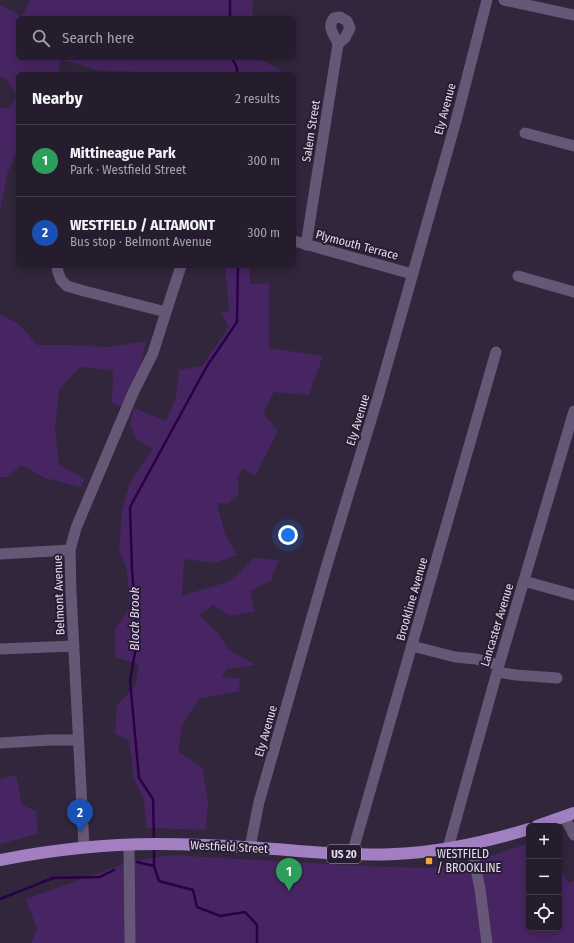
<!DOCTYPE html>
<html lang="en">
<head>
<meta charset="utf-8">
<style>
  :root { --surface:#251c2d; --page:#312939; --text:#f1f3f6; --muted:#a3a1aa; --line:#423a49; --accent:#bca0f2 }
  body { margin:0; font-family:"Fira Sans Condensed",sans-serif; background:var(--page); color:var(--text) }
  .controls { position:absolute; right:12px; bottom:12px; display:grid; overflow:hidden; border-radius:6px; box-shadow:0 2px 10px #0003 }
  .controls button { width:36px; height:36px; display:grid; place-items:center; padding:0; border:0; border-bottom:1px solid var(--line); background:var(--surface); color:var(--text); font:20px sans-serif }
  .you { position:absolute; left:288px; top:535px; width:14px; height:14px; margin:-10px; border:3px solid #fff; border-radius:50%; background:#1a73e8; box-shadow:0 0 0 6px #1a73e833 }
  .badge { display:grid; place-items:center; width:26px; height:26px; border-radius:50%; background:var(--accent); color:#fff; font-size:13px; font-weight:700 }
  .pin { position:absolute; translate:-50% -33px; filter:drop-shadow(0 1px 2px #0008) }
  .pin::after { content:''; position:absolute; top:21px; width:14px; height:12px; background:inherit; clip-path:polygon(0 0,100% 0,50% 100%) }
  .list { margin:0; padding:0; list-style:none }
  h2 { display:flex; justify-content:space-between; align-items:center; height:52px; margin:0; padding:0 16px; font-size:17px }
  h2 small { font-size:13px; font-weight:400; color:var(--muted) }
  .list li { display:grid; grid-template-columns:26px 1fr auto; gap:12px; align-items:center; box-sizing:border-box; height:72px; padding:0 16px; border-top:1px solid var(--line) }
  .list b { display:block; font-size:15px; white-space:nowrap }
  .list p { margin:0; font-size:13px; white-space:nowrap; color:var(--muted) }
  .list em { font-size:13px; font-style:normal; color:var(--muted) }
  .icon { flex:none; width:22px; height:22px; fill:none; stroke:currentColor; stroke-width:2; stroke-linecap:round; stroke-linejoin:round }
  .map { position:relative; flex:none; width:574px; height:943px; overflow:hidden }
  .search { position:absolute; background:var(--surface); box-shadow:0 2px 10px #0003; left:16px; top:16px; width:280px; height:44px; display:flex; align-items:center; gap:10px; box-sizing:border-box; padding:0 14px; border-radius:6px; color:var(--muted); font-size:15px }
  .panel { position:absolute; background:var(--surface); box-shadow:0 2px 10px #0003; left:16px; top:72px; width:280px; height:196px; border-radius:6px }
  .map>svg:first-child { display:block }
</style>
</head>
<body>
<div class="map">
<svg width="574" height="943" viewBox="0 0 574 943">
  <rect width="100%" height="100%" fill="#31263c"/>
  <path fill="#472562" d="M 30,0 L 254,0 L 252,5 L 253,18 L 18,18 L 18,58 L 257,58 L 281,70 L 275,74 L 178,74 L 96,70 L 61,59 L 57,74 L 18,74 L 18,148 L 7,175 L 0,210 L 0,108 L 10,108 L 16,94 L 6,79 L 0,76 L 0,5 L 22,16 Z
    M 225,266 L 249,266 L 250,284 L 269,283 L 269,348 L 323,356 L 309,395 L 274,392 L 263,413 L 278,431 L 255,476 L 242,469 L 238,477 L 238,495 L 228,504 L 217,503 L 225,534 L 237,555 L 214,563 L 184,559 L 182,596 L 230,581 L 254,558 L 279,560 L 271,581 L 250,591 L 255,611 L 230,616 L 213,605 L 199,615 L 219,634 L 228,649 L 255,665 L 227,669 L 222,677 L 240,678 L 239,691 L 199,699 L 183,723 L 178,751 L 202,768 L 208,800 L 206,830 L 147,828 L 143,798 L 134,779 L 129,740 L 115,734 L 117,705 L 135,686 L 139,664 L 115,657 L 115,629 L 130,609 L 127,570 L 119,550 L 122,511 L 130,482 L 153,449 L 136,439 L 130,424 L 134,408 L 166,421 L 176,398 L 179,370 L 202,366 L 229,327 L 221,313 L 229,311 Z
    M 0,315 C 20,322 24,329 37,345 L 69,345 L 109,347 L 146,341 L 140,369 L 122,407 L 112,403 L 113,371 L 80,367 L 59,390 L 55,429 L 59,465 L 85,479 L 81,487 L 45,478 L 21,465 L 7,477 L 0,477 Z
    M 16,775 L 22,805 L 36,811 L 38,834 L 0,844 L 0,779 Z
    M 529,843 L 529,928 L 559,928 L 559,866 L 568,883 L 574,881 L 574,943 L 31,943 L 37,929 L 26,899 L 129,862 L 171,855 L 362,866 L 425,868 L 465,865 Z"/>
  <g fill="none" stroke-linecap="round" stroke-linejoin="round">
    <path stroke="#2b0046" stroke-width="2.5" d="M 230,0 L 230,18
      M 232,58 L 237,68 L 237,74
      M 154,840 L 153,799 L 139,778 L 130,680 L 137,642 L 132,568 L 130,507 L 207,366 L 237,322 L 238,266
      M 154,847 L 154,866 L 159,881 L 193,890 L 197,907 L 220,916 L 245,912 L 257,925 L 257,943
      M 137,862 L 154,866
      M 0,899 L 53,878 L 100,877 L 114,870"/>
    <path stroke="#675777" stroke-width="11" d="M 504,0 L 574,15
      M 525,133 L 574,146
      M 294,241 L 412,274
      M 306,245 L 338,44 L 345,38 L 350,28 L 347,21 L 340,17 L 334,18 C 326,28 335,35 338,44
      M 57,266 L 58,272 L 61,280 L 67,286 L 84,291 L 166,312 L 181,266
      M 518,276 L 574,292
      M 0,554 L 70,550
      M 524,581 L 574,595
      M 412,646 L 455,657 L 476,659 L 499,665
      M 0,649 L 74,646
      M 497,672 L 516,675 L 557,678
      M 0,743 L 50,740 L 78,740
      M 564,816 L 574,835
      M 471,844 L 480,889 L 487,943
      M 129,845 L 130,943
      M 84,847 L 71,592 L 70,550 L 76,528 L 133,393 L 153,353 L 166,312
      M 250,847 L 259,802 L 326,568 L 378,397 L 457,117 L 487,0
      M 448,848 L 499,665 L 574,411
      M 352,854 L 496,352"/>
    <path stroke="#a17fc1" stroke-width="12" d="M 537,826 L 574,813
      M 0,860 C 51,850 104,844 156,844 C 196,844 235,846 274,849 C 315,852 355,856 395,854 C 441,852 486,842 529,829"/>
  </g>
  <rect fill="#efa73d" stroke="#271d32" stroke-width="1.5" x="425" y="857" width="8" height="8" rx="2"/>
  <g text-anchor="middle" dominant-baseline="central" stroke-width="4" stroke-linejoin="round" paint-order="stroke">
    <rect fill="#271d32" stroke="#aba3b4" stroke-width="1" x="327" y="845" width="34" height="18" rx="3"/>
    <g font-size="11" font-weight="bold" fill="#e4ddeb">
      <text x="344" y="854">US 20</text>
    </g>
    <g font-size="12" fill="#e4ddeb" stroke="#271d32">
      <text transform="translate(445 109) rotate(-75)">Ely Avenue</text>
      <text transform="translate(311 131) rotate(-81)">Salem Street</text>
      <text transform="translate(357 245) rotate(15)">Plymouth Terrace</text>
      <text transform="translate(358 420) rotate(-73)">Ely Avenue</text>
      <text transform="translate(59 595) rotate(-92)">Belmont Avenue</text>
      <text transform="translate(412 599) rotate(-74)">Brookline Avenue</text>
      <text transform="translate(497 625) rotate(-73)">Lancaster Avenue</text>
      <text transform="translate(266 731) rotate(-74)">Ely Avenue</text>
      <text transform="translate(229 847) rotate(3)">Westfield Street</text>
    </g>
    <g font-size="12" fill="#e4ddeb" stroke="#271d32" text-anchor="start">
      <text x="437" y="854">WESTFIELD<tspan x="437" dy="14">/ BROOKLINE</tspan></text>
    </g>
    <g font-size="13" font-style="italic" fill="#e7d3fc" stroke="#271d32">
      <text transform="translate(134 619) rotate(-90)">Block Brook</text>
    </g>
  </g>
</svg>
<div class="controls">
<button>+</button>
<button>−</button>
<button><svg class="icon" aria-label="locate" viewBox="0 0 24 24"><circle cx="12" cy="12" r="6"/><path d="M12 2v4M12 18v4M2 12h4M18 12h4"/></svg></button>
</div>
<div class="you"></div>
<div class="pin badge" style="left:289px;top:891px;background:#2e9e5b">1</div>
<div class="pin badge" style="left:80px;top:832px;background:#1a4fb4">2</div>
<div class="search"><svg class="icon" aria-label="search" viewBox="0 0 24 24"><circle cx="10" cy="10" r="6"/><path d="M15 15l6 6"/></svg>Search here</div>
<section class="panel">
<h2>Nearby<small>2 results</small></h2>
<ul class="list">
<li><span class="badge" style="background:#2e9e5b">1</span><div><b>Mittineague Park</b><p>Park · Westfield Street</p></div><em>300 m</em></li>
<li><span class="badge" style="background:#1a4fb4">2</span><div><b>WESTFIELD / ALTAMONT</b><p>Bus stop · Belmont Avenue</p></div><em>300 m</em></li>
</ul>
</section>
</div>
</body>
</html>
